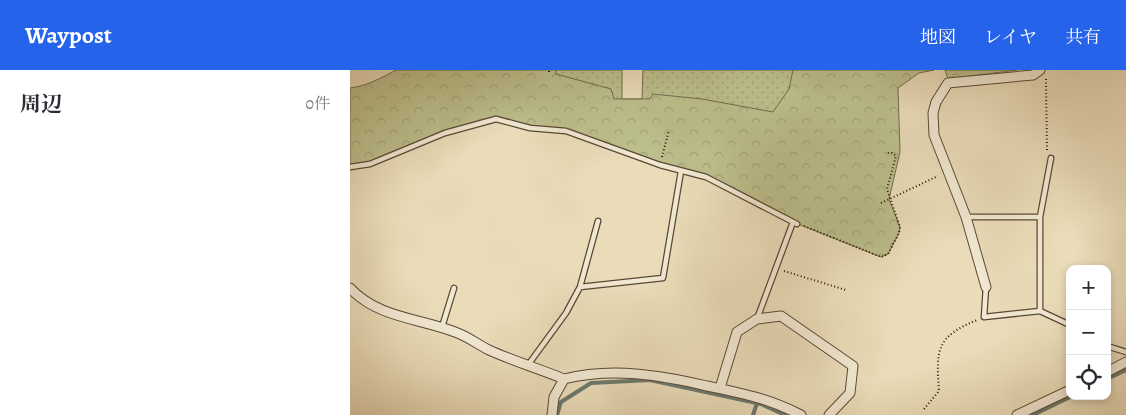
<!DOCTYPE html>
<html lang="ja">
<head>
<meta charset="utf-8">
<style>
  :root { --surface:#fff; --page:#f2f2f3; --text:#2b2b33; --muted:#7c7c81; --line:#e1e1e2; --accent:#2563eb }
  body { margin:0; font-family:Alegreya,"Noto Serif JP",serif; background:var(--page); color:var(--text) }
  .controls { position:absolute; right:15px; bottom:15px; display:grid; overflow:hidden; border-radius:10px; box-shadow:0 2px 8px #0003 }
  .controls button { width:45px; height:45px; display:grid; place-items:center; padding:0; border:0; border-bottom:1px solid var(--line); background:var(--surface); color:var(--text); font:25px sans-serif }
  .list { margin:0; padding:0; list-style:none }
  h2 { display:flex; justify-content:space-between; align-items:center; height:65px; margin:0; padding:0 20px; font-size:21px }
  h2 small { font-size:16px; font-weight:400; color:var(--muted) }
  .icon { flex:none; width:28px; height:28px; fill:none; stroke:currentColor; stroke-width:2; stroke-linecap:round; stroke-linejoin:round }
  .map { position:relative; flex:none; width:776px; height:345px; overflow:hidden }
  header { display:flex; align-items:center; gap:30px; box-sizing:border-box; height:70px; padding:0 25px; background:var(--accent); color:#fff }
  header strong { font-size:24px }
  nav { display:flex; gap:28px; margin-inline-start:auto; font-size:18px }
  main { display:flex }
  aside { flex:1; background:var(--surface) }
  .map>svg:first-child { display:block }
</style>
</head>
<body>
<header>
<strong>Waypost</strong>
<nav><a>地図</a><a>レイヤ</a><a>共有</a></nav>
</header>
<main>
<aside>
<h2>周辺<small>0件</small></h2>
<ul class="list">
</ul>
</aside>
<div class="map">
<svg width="776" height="345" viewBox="0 0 776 345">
  <defs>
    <pattern id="grass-dots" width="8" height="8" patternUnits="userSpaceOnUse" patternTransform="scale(1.25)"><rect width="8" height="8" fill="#bcbf8c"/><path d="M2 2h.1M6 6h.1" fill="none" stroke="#a2a377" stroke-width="1.8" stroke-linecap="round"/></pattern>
    <pattern id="forest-crowns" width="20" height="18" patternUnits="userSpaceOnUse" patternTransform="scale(1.25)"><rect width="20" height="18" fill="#bcbf8c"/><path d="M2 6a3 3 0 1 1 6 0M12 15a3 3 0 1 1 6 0" fill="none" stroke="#a2a377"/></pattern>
  </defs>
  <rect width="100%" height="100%" fill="#eadcb9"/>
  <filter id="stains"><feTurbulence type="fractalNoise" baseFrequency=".004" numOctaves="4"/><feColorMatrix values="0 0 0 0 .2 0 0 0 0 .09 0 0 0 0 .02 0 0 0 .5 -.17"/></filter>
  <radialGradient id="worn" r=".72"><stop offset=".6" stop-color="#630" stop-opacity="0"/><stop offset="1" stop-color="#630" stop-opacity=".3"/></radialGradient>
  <path fill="url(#grass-dots)" stroke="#736a4b" d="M 193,0 L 205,3 L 206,0 L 272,0 L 272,29 L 292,29 L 293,0 L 522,0 L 532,98 L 335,64 Z"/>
  <path fill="url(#forest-crowns)" stroke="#736a4b" d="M 46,0 L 206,0 L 206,4 L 261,19 L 264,29 L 300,29 L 303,24 L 352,29 L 423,42 L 439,19 L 443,0 L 584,0 L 569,3 L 548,18 L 550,82 L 539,129 L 550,157 L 549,163 L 538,184 L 531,187 L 443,152 L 356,107 L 331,101 L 216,61 L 180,58 L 146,49 L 95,63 L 20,94 L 0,97 L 0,18 C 17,16 31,8 46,0 Z
    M 595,0 L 667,0 L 598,9 Z"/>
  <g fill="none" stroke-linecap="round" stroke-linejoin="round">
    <path stroke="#6c796f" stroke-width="4" d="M 757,309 L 776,300
      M 207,345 L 211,332 L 241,313 L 300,310 L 411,334 L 435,345
      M 403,345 L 407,333
      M 683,345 L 722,326"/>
    <defs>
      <path id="lane" d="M 701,88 L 690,147 L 690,241 L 720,255
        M 0,97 L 20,94 L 95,63 L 146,49 L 180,58 L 216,61 L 310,95 L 356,107 L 447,154
        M 617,147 L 690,147
        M 230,217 L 313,208 L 331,101
        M 636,217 L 634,247 L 690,241
        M 407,249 L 443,152
        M 92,257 L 104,218
        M 757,276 L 776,282
        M 178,295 L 216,243 L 230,217 L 248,151"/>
      <path id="street" d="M 636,217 L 616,147 L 584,65 L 583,43 L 586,32 L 598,13 L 683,5 L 690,0
        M 0,218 C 28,248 69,248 105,262 C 117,266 127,274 139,280 C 163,291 190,299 214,309
        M 757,302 L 776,292
        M 370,318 L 387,262 L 407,249 L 431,246 L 503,296 L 500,323 L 479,345
        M 202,345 L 204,327 L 214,309 C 262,297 310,305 357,316 C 395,324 417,328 451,345
        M 667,345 L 720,320"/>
    </defs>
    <use href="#lane" stroke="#5a4836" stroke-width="7"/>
    <use href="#street" stroke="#5a4836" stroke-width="11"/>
    <path stroke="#2a160a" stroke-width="2" stroke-dasharray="1 2.5" stroke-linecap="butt" d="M 199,2 L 199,0
      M 696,9 L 697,81
      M 312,87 L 319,60
      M 531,133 L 588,106
      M 454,156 L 531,187 L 538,184 L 549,163 L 550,157 L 537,119 L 546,86 L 542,83 L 535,83
      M 434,201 L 496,220
      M 574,339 L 589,321 C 586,279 586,267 627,250"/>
    <use href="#lane" stroke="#f1e8d2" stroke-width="4.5"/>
    <use href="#street" stroke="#f1e8d2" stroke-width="9"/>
  </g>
  <rect width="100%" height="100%" filter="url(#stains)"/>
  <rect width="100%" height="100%" fill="url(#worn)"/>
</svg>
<div class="controls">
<button>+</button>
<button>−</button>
<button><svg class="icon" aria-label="locate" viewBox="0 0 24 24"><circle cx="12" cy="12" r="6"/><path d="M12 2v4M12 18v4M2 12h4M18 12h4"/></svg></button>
</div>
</div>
</main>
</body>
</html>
